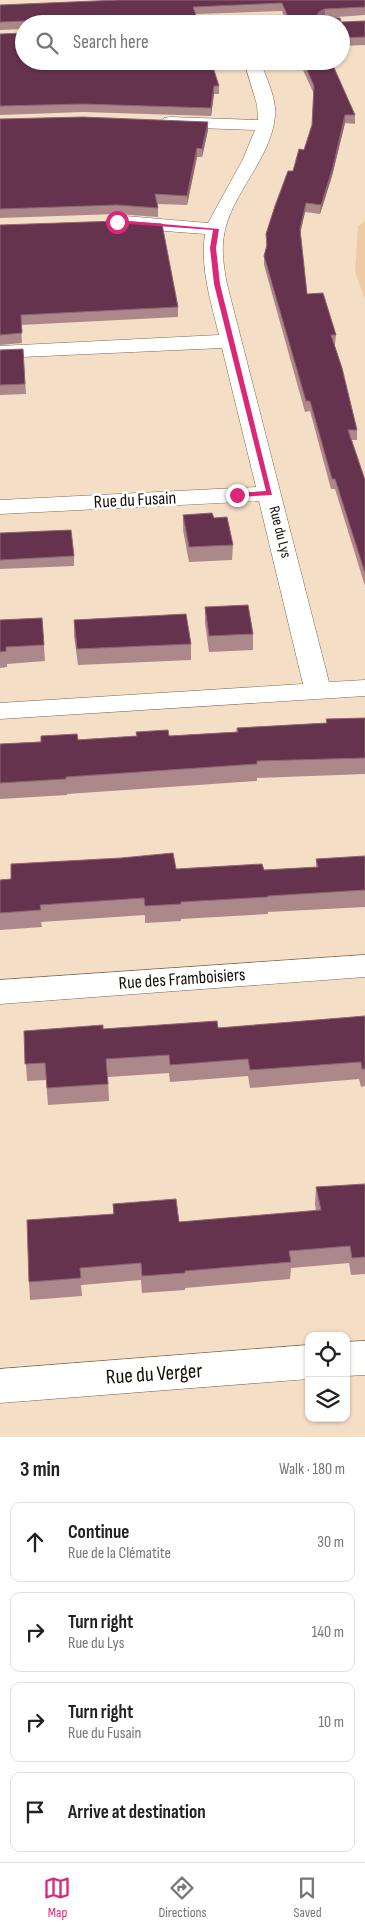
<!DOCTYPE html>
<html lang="en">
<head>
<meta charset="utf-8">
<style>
  :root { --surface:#fff; --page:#f2f2f2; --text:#222; --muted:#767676; --line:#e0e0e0; --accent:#db2777 }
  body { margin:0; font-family:"Sofia Sans Condensed",sans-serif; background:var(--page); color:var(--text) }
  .controls { position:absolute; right:15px; bottom:15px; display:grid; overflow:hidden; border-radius:10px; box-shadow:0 1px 4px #0004 }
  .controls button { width:45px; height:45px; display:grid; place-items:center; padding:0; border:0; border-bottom:1px solid var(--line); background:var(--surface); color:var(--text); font:25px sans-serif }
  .stop { position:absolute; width:15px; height:15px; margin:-11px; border:4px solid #db2777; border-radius:50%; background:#fff }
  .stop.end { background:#db2777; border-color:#fff; box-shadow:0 1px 5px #0008 }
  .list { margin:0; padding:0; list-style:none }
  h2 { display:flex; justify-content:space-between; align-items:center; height:65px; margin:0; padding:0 20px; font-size:21px }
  h2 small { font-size:16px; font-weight:400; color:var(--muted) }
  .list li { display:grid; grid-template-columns:32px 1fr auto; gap:15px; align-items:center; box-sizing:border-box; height:80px; margin:0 10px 10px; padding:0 10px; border:1px solid var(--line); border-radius:10px }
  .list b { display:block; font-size:19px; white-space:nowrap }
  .list p { margin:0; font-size:16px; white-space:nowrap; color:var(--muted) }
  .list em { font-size:16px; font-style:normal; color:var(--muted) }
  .icon { flex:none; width:28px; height:28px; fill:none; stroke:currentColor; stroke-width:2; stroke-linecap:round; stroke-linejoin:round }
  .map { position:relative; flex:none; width:365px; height:1437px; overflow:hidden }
  .search { position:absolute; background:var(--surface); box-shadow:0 1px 4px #0004; left:15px; right:15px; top:15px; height:55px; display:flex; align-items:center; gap:12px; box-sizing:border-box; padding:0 18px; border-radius:28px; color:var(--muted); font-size:19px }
  .sheet { height:425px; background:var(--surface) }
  nav { display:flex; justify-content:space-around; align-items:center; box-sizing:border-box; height:70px; border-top:1px solid var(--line); background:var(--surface); font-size:14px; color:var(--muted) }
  nav a { display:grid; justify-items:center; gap:2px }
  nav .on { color:var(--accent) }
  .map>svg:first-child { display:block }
</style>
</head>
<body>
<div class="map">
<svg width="365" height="1437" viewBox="0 0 365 1437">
  <rect width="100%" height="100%" fill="#f5dec6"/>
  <path fill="#efcba4" d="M 365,221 L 365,299 L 355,272 L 358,226 Z"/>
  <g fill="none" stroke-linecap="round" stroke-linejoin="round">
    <defs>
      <path id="street" d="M 244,61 L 260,61 C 266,77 277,99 275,116 C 271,160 231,193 224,235 C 221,251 224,268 227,284 L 329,682 L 365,680 L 365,696 L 0,719 L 0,703 L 303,684 L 259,501 L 0,514 L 0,500 L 256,487 L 222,348 L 0,358 L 0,346 L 219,335 C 211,302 200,268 205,234 L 125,228 L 118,226 L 116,222 L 118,218 L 125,216 L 208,223 L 243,159 L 255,130 L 170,127 L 164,126 L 161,122 L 164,118 L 170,117 L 258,120 L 257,105 Z
        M 365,955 L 365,977 L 0,1004 L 0,980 Z
        M 365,1341 L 365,1375 L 346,1376 L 346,1342 Z
        M 309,1345 L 309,1379 L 0,1403 L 0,1369 Z"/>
    </defs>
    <use href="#street" stroke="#7c6853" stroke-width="1"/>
    <use href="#street" fill="#fff" fill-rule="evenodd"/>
  </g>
  <path fill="#ad888a" d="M 365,0 L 365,15 L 324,18 L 341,22 L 365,21 L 365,45 L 341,46 L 341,24 L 287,24 L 282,11 L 196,14 L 199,24 L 24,24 L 24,29 L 0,30 L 0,5 Z
    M 0,34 L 219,86 L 219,94 L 214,94 L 211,116 L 83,112 L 0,115 Z
    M 302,61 L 331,61 L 355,115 L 355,124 L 345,123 L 332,176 L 320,214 L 305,212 L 300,234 L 307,294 L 336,335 L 335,345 L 334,345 L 357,430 L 357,440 L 352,440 L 365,480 L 365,586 L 335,489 L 331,489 L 310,411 L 305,412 L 264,265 L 264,256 L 266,248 L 266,234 L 293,171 L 304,150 L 312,125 L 314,94 L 302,68 Z
    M 0,119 L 208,122 L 208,130 L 202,157 L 197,157 L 187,205 L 157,204 L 158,208 L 158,217 L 117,214 L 0,218 Z
    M 0,225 L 178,307 L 178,317 L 21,325 L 22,343 L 0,345 Z
    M 23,349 L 26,394 L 0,395 L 0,350 Z
    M 183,515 L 214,518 L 233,545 L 232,560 L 189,562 L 183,530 Z
    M 0,533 L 74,556 L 74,566 L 0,569 Z
    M 205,607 L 253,634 L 253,650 L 209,652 L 205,623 Z
    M 42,618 L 45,661 L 7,664 L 7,667 L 0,668 L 0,620 Z
    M 74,620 L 191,644 L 191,660 L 78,665 L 74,636 Z
    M 365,718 L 365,774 L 257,778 L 257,781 L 67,794 L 67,795 L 0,799 L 0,744 L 136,736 L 136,732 L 169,736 L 236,732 L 237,728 L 326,723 L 326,719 Z
    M 365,856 L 365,907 L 268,912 L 268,914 L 181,919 L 181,921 L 145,923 L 145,915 L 41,922 L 42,927 L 0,930 L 0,880 L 176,869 L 264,870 L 316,867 L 316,859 Z
    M 365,1016 L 365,1086 L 361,1087 L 359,1079 L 250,1088 L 248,1076 L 170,1082 L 169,1073 L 108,1077 L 109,1101 L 48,1105 L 46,1080 L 27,1081 L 24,1031 L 103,1029 L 218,1028 Z
    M 365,1184 L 365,1274 L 351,1275 L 349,1263 L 291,1268 L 290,1279 L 185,1288 L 185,1290 L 142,1293 L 141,1280 L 81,1285 L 82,1296 L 30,1300 L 29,1282 L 113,1214 L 113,1204 L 179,1222 L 316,1211 L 315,1204 L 316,1187 Z"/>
  <path fill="#906672" d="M 325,9 L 325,17 L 319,20 L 316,17 L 319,12 Z
    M 214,86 L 214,94 L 211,116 L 211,108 Z
    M 345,115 L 345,123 L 332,176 L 320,214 L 321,205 Z
    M 208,122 L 208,130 L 202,157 L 202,149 Z
    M 197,148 L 197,157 L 187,205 L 187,196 Z
    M 306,203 L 305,212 L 299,238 L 300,229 Z"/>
  <path fill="#65334e" stroke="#906672" d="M 119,0 L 365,0 L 365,7 L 325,9 L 319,12 L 316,17 L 340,18 L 341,22 L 365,21 L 365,37 L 341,38 L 341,24 L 291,24 L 282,3 L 193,7 L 199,24 L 25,24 L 25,21 L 0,22 L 0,5 Z
    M 24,33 L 24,61 L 211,61 L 219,86 L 214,86 L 211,108 L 83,104 L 0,106 L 0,34 Z
    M 303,61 L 331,61 L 355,115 L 345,115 L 333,167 L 321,205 L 306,203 L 300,229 L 307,294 L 323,293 L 336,335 L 331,335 L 342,368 L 357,430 L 348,430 L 365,480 L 365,573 L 335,479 L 332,479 L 310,401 L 306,401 L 264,256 L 267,245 L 266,234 L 275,206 L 288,171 L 293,171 L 299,149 L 304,150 L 312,125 L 314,86 Z
    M 83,117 L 208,122 L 202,149 L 197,148 L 187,196 L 155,194 L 158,208 L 117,205 L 0,209 L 0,119 Z
    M 117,221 L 162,224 L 178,307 L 21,315 L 22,333 L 0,335 L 0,225 Z
    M 23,349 L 25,384 L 0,385 L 0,350 Z
    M 212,513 L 214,518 L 227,517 L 233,545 L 189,547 L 183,515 Z
    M 71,530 L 74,556 L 0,560 L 0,533 Z
    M 248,605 L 253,634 L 209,636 L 205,607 Z
    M 186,614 L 191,644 L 77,649 L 74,620 Z
    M 42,618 L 44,645 L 6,647 L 6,651 L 0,652 L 0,620 Z
    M 365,718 L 365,758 L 257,761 L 257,764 L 66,777 L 66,779 L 0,783 L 0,744 L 41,742 L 41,736 L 77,734 L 78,740 L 137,736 L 136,732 L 168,730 L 169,736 L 238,732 L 237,728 L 327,723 L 326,719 Z
    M 173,853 L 176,869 L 262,864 L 264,870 L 318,867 L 316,859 L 365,856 L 365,890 L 268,896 L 268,897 L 181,902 L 181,904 L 145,906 L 144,898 L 40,905 L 41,910 L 0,913 L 0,880 L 11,879 L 11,864 L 121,858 Z
    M 365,1016 L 365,1069 L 362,1069 L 361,1062 L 250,1070 L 248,1059 L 170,1065 L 169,1055 L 106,1059 L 108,1084 L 47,1088 L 45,1063 L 25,1064 L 24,1031 L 103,1025 L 103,1029 L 217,1021 L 218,1028 Z
    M 365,1184 L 365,1257 L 352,1258 L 350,1246 L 289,1251 L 291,1262 L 185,1271 L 185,1273 L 142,1276 L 141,1263 L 80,1268 L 81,1278 L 29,1282 L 27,1220 L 114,1214 L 113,1204 L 176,1199 L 179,1222 L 321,1210 L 316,1187 Z"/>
  <path fill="#db2777" d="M 117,220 L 219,229 L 216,248 L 220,284 L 272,495 L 237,497 L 233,495 L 237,493 L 266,491 L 214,284 L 210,248 L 213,230 L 115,223 Z"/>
  <g text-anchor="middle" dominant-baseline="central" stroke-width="5" stroke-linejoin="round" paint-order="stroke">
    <g font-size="15" fill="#140c05" stroke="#fff">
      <text transform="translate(280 532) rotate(76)">Rue du Lys</text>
    </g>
    <g font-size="18" fill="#140c05" stroke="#fff">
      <text transform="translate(135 500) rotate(-3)">Rue du Fusain</text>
      <text transform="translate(182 979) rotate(-4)">Rue des Framboisiers</text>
    </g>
    <g font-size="21" fill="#140c05" stroke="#fff">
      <text transform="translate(154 1374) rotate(-4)">Rue du Verger</text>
    </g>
  </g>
</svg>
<div class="controls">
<button><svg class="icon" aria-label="locate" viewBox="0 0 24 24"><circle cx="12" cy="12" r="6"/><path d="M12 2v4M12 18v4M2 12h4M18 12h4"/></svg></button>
<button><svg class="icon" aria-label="layers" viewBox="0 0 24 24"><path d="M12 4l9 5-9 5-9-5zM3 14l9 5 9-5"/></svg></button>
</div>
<div class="stop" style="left:117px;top:222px"></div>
<div class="stop end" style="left:237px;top:495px"></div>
<div class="search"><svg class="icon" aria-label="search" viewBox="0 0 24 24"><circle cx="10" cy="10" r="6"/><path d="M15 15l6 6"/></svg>Search here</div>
</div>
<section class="sheet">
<h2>3 min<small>Walk · 180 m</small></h2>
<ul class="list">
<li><svg class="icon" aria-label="ahead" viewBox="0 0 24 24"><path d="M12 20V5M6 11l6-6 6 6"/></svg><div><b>Continue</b><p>Rue de la Clématite</p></div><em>30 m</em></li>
<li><svg class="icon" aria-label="right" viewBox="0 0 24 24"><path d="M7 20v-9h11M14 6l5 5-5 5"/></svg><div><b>Turn right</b><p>Rue du Lys</p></div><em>140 m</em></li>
<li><svg class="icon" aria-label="right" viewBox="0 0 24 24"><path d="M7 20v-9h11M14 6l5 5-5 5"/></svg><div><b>Turn right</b><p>Rue du Fusain</p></div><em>10 m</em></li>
<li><svg class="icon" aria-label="arrive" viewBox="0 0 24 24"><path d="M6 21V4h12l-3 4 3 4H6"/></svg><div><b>Arrive at destination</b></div></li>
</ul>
</section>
<nav>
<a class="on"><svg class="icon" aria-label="map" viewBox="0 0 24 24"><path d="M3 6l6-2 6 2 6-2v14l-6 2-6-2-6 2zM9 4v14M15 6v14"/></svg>Map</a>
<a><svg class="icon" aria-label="directions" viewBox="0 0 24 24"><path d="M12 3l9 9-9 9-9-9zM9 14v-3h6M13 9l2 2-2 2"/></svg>Directions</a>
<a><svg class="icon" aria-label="saved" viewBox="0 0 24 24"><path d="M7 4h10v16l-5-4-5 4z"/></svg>Saved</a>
</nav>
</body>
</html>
